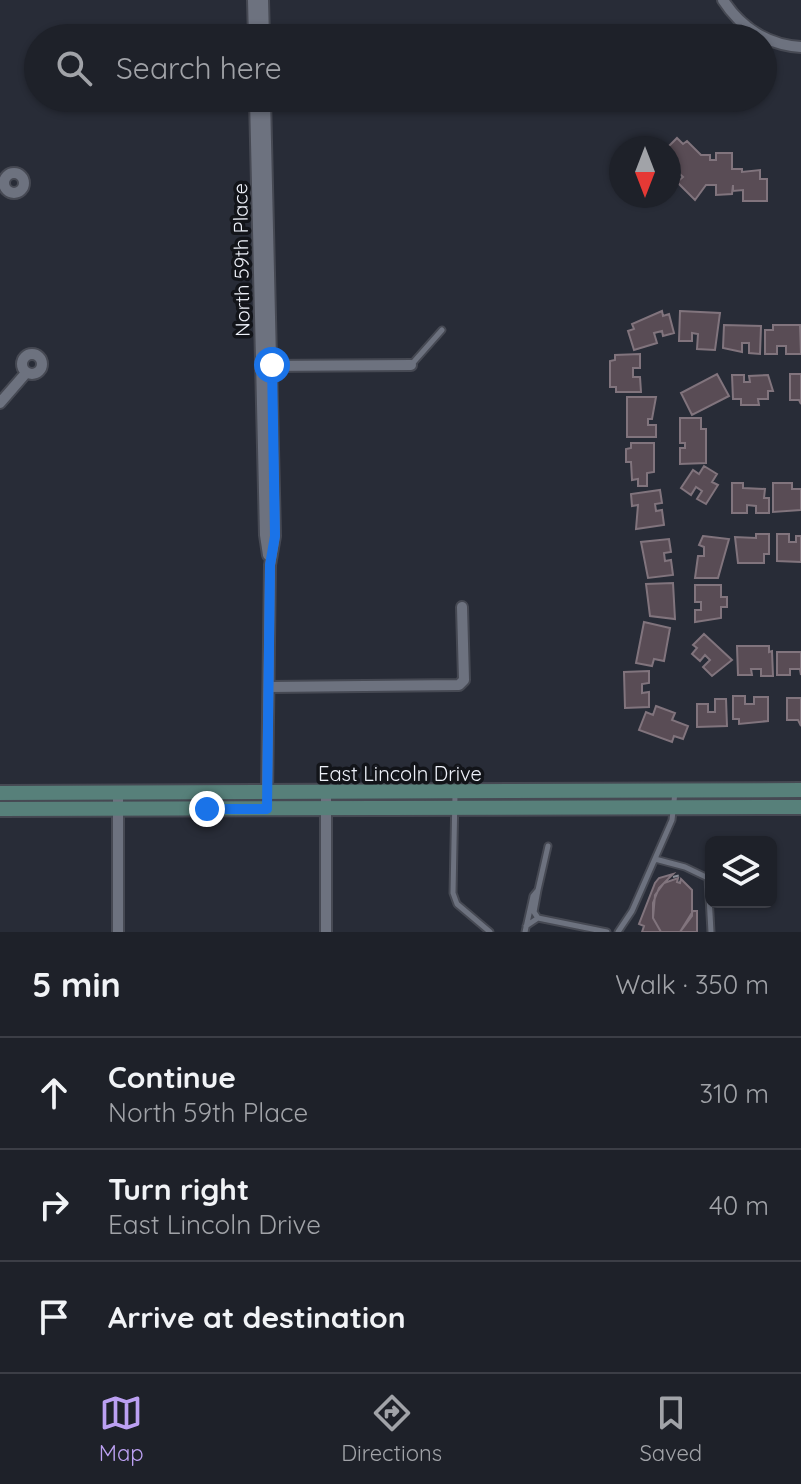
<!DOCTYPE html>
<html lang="en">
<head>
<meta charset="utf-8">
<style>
  :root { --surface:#1e2129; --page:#2b2e35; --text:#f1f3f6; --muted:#a1a3a8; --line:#3c3e46; --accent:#bca0f2 }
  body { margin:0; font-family:Quicksand,sans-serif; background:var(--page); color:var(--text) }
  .controls { position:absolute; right:24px; bottom:24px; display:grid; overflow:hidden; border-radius:12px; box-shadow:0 2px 6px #0004 }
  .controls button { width:72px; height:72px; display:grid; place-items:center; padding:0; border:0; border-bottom:2px solid var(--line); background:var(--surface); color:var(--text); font:40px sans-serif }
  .compass { position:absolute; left:609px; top:136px; width:72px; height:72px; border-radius:50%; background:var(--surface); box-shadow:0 2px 6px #0004; rotate:180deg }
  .stop { position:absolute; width:24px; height:24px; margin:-18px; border:6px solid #1a73e8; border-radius:50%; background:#fff }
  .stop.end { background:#1a73e8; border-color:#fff; box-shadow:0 2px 8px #0008 }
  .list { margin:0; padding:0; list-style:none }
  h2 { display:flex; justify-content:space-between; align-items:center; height:104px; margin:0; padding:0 32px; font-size:34px }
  h2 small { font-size:26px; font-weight:400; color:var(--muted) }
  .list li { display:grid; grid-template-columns:52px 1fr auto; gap:24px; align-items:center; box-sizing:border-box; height:112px; padding:0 32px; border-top:2px solid var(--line) }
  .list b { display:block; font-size:30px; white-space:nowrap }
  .list p { margin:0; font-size:26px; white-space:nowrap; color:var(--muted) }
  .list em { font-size:26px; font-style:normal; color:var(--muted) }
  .icon { flex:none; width:44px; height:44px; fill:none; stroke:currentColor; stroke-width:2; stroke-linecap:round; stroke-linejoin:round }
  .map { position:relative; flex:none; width:801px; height:932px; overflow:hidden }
  .search { position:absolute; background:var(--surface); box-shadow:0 2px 6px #0004; left:24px; right:24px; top:24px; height:88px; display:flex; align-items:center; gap:20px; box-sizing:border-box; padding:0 28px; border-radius:44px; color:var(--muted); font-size:30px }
  .sheet { height:440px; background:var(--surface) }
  nav { display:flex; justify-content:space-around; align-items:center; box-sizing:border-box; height:112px; border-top:2px solid var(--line); background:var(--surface); font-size:22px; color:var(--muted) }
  nav a { display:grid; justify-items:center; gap:4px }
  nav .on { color:var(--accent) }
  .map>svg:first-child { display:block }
</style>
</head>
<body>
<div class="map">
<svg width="801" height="932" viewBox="0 0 801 932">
  <rect width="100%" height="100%" fill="#282c37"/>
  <path fill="#594c55" stroke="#81747d" stroke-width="2" d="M 677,138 L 683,144 L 687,141 L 701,155 L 710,155 L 710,160 L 716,160 L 716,153 L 732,153 L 732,169 L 742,169 L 742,172 L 760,170 L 760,179 L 767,179 L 767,201 L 743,201 L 743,190 L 733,191 L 733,185 L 732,194 L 716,195 L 716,185 L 706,185 L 695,200 L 677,182 L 683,177 L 673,168 L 669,170 L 667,148 Z
    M 662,311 L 663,316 L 669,314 L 674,333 L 663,336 L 662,331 L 654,333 L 657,343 L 634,350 L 628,331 L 634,329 L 632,324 Z
    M 680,311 L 720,313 L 715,350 L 697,349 L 698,334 L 692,333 L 692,341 L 679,341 Z
    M 724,325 L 761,326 L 760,354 L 749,353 L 749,343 L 742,343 L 742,352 L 723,348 Z
    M 773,325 L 800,325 L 801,354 L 786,354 L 786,346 L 777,346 L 777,354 L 765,354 L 765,330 L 773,330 Z
    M 640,354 L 640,368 L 633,368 L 633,377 L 640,377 L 641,392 L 616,392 L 616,387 L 610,387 L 610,361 L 615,360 L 615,355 Z
    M 717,374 L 729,396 L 692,415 L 681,393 Z
    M 790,374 L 801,374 L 801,404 L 799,400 L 790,400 Z
    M 732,375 L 744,375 L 744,382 L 750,382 L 749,376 L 768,375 L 773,391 L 768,391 L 768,399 L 758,399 L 759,405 L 741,405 L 741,399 L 733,399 Z
    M 627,397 L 656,397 L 652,419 L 648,419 L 648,425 L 656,425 L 656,437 L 627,437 Z
    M 680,418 L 701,418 L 701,429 L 706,429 L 706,463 L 680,464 L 680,448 L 685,448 L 685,443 L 680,443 Z
    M 631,443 L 654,443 L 654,472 L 647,473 L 647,486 L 638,486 L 638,479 L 632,480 L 631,462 L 626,462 L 626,449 L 631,448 Z
    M 704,466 L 717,474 L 712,482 L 718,485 L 706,504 L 697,499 L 702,491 L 696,487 L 691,495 L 681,488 L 693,470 L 699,474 Z
    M 732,483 L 743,483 L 743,488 L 765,489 L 764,498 L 769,498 L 769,513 L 756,513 L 756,506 L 747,505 L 747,513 L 732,513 Z
    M 773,483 L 792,483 L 792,489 L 801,489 L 801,510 L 773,512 Z
    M 660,490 L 662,503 L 655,504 L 656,511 L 662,510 L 664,525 L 636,529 L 638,505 L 632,506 L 631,494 Z
    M 756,534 L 769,534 L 769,554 L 764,554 L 764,563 L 738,563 L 735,537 L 756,538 Z
    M 777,534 L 789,534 L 789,542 L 796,542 L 796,536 L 801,536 L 801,562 L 777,561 Z
    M 703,536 L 729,539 L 718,578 L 695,578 L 698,556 L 704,556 L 704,547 L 699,545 Z
    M 669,539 L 671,552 L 664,553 L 665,561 L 671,560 L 673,575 L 648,578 L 641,542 Z
    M 673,583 L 675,619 L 650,616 L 646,584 Z
    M 695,585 L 721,585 L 721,597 L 727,597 L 727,607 L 721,607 L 721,618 L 695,622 L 695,610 L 701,610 L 701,602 L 695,602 Z
    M 644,622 L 670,628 L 664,661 L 654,659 L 652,666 L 636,663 Z
    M 704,634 L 732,660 L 712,676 L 703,667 L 710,660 L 705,655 L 700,661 L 692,654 L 697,648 L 693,645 Z
    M 737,646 L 769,646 L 769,652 L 772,651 L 773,676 L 761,676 L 761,669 L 751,669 L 752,675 L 738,675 Z
    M 777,652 L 801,652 L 801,675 L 800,669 L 790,669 L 790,675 L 777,675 Z
    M 649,671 L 649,683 L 642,684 L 642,693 L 649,692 L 649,707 L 625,708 L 624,672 Z
    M 733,696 L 745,696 L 745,704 L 754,704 L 754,697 L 768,697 L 768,721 L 739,724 L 739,719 L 733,719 Z
    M 787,698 L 801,698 L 801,726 L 798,720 L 787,720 Z
    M 715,699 L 726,699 L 727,726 L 697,727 L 697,704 L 708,704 L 708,712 L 715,712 Z
    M 656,706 L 675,713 L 672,720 L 688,726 L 683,739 L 674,736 L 672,742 L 639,730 L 646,712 L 653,715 Z
    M 673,874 L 659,888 L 653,903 L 653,918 L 661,932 L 642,932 L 644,926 L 639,924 L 655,883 L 659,878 Z
    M 678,878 L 677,882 L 680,883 L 681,879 L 692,890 L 692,916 L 680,932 L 661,932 L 653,918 L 655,895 L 664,883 Z
    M 693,911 L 697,911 L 697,932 L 680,932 Z"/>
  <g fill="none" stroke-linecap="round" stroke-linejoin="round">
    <defs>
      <path id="lane" d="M 411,365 L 442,330
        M 455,794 L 453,893 L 457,904 L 490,932
        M 655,859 L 685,867 L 708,878 L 711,932
        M 538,890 L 548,846
        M 526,926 L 538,918 L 607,932
        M 525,932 L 533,896 L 538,890 L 534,912 L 538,918
        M 618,932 L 632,911 L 672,820 L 675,792"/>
      <path id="street" d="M 253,0 L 254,38
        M 263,0 L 264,38
        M 723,0 C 741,28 768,45 801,47
        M 255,98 L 265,535 L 268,555
        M 265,98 L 275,536 L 270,565 L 267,795
        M4 183a10 10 0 1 1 20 0a10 10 0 1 1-20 0Z
        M22 364a10 10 0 1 1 20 0a10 10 0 1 1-20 0Z
        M 265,366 L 411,365
        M 0,403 L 26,373
        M 270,687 L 459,685 L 464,680 L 462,607
        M 118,932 L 118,793
        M 326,932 L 326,793"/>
      <path id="secondary" d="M 0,793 L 801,790
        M 0,809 L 801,807"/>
    </defs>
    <use href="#lane" stroke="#464953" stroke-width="9"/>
    <use href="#street" stroke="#464953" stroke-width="14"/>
    <use href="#secondary" stroke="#464953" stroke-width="18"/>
    <path stroke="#8a8e97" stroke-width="2" stroke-dasharray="6 6" stroke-linecap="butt" d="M 673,877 L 684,874"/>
    <use href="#lane" stroke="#6d727f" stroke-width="5"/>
    <use href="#street" stroke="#6d727f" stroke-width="10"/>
    <use href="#secondary" stroke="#57807a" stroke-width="14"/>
  </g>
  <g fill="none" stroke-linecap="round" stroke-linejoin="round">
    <path stroke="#1a73e8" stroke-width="10" d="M 207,809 L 267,809 L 270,565 L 275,536 L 272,365"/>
  </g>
  <g text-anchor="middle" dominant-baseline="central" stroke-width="7" stroke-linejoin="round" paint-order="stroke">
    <g font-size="20" fill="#eef1f9" stroke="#121419">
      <text transform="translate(241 260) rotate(-91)">North 59th Place</text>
      <text x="400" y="773">East Lincoln Drive</text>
    </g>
  </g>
</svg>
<div class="controls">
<button><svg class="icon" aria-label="layers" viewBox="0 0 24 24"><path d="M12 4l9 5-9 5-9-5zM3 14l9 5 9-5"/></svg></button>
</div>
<svg class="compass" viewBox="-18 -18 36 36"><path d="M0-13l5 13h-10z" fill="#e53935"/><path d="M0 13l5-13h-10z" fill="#a1a3a8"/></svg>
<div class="stop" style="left:272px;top:365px"></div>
<div class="stop end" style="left:207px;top:809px"></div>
<div class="search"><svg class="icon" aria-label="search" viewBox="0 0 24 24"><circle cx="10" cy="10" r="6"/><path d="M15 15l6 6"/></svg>Search here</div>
</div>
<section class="sheet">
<h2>5 min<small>Walk · 350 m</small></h2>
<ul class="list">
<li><svg class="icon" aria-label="ahead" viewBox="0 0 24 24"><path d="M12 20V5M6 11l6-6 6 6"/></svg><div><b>Continue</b><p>North 59th Place</p></div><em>310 m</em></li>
<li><svg class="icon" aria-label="right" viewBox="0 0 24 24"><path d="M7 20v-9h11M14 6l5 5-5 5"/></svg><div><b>Turn right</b><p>East Lincoln Drive</p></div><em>40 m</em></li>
<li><svg class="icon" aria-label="arrive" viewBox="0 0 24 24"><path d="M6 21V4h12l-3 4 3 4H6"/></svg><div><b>Arrive at destination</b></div></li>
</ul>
</section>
<nav>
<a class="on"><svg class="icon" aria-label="map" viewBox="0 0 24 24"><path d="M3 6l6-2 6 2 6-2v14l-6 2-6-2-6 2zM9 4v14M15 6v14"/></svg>Map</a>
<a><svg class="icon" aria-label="directions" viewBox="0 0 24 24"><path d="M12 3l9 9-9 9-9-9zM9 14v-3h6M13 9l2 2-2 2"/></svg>Directions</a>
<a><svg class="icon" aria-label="saved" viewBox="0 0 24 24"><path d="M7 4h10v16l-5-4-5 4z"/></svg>Saved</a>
</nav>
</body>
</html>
